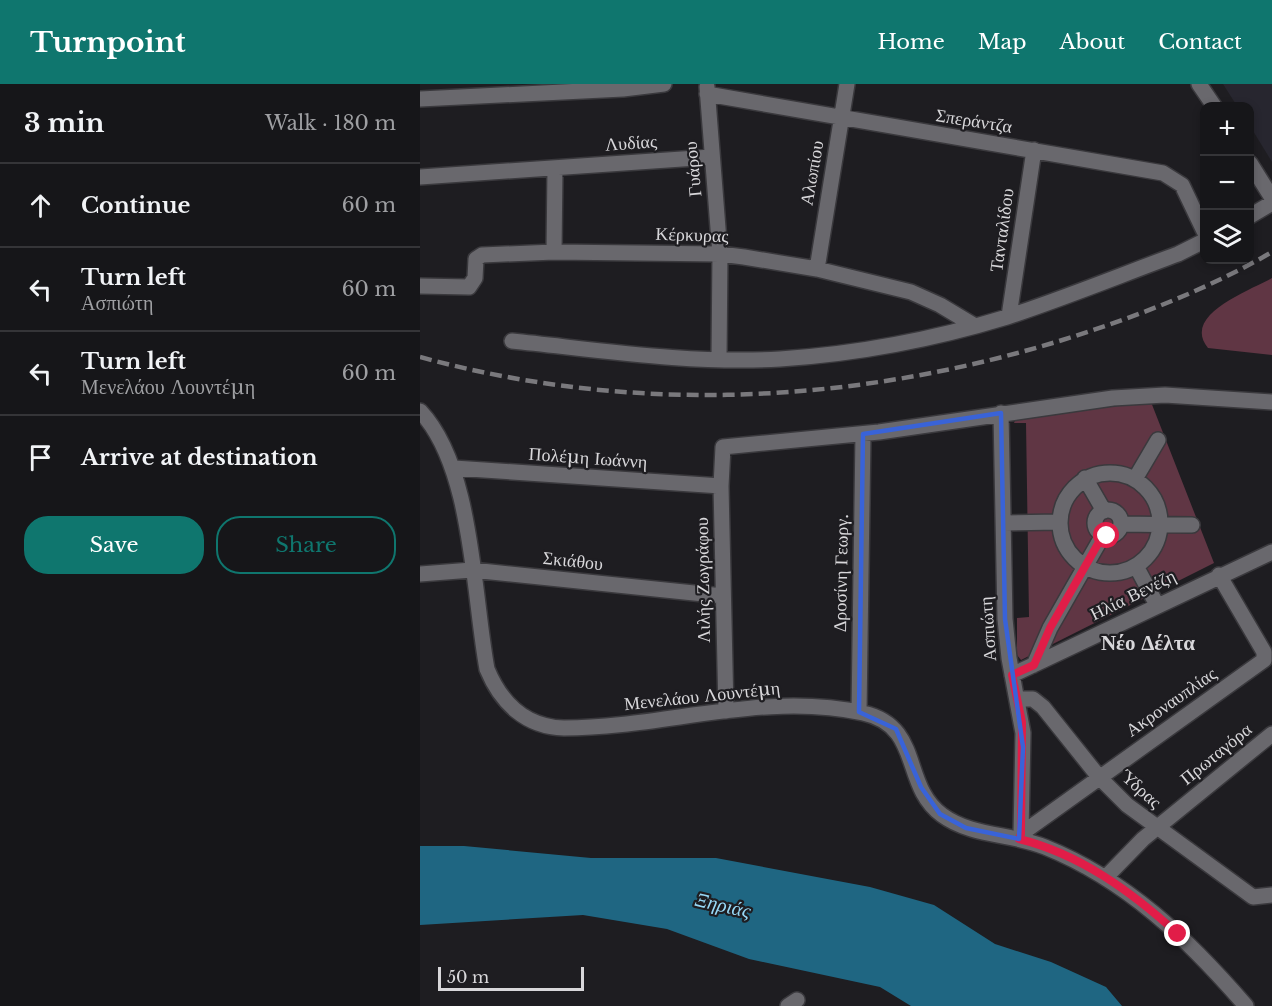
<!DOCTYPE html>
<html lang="en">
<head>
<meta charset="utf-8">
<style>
  :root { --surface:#161619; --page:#1f1f22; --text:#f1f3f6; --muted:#9e9fa2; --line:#353538; --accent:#0f766e }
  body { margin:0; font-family:"Libre Baskerville",serif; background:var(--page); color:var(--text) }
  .controls { position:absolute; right:18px; top:18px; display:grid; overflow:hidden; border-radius:12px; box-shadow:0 3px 9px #0003 }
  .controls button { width:54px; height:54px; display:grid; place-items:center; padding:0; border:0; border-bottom:2px solid var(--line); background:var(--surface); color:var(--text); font:30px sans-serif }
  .scale { position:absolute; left:18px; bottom:15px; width:146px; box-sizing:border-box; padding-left:6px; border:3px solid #d8d7da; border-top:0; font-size:16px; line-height:21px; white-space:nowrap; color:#d8d7da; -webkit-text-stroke:4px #1e1d21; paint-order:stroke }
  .stop { position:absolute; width:18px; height:18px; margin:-14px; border:4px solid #e11d48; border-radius:50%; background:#fff }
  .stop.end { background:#e11d48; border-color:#fff; box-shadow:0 2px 6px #0008 }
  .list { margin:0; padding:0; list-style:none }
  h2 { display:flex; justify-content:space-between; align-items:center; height:78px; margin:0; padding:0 24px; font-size:26px }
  h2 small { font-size:20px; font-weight:400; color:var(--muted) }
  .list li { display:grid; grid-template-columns:39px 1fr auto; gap:18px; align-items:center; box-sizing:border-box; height:84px; padding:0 24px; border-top:2px solid var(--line) }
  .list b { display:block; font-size:22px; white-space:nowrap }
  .list p { margin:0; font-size:20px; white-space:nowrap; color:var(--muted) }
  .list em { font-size:20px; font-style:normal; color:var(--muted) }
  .actions { display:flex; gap:12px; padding:18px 24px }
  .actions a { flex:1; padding:14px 0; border:2px solid var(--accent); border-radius:24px; text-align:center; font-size:21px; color:var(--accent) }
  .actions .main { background:var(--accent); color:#fff }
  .icon { flex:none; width:33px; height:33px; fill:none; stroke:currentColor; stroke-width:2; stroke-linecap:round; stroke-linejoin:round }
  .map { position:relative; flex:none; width:852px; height:922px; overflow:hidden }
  header { display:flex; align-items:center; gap:36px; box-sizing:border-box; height:84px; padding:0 30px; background:var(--accent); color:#fff }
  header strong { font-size:28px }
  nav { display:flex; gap:33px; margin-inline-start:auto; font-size:21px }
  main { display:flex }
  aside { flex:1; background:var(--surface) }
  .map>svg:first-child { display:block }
</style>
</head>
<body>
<header>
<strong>Turnpoint</strong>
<nav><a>Home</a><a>Map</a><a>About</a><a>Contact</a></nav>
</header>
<main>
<aside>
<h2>3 min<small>Walk · 180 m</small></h2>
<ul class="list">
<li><svg class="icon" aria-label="ahead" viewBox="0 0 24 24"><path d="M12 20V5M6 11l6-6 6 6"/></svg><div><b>Continue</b></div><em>60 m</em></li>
<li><svg class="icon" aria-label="left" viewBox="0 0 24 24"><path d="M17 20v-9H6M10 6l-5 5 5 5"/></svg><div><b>Turn left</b><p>Ασπιώτη</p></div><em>60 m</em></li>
<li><svg class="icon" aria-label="left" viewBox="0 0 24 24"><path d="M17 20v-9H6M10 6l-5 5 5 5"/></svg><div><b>Turn left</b><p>Μενελάου Λουντέμη</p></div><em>60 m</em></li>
<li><svg class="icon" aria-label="arrive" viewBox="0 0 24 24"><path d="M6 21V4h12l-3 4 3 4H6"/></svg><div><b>Arrive at destination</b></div></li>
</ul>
<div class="actions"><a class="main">Save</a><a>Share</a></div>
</aside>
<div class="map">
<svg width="852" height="922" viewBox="0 0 852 922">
  <rect width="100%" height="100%" fill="#1e1d21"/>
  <path fill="#27262f" d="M 803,0 L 852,0 L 852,78 L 830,42 L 830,22 L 817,22 Z"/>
  <path fill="#603644" d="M 852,194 L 852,271 L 788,264 C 761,231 829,207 852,194 Z
    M 731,318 L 794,479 L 601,576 L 597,571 L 597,534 L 609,533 L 606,339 L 594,339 L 596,334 Z"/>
  <path fill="#1f6682" d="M 0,762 L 44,762 L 171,774 L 296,774 L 450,803 L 514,821 L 575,860 L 631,878 L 686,903 L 702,922 L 491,922 L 460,903 L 329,875 L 247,845 L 163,831 L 0,841 Z"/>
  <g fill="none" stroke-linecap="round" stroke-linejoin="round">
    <defs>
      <path id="street" d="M 779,0 L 794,22
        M 287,3 L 300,170 L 299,274
        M 287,10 L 743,89 L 762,101 L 784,147
        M 0,15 L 203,5 L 244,0
        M 830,79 L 852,114
        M 0,93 L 291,73
        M 830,132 L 852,119
        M 134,168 L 135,85
        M 397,185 L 427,0
        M 0,202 L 49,203 L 55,194 L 56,175 L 62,171 L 134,168 L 300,170 L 324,173 L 397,185 L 491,208 L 520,221 L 555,242
        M 589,232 L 614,66
        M 92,257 C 180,266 270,280 360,275 C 436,270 515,255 587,233 C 645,214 701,191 758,170 L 784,157
        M 0,327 C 53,383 53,510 67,585 C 81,619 106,643 144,644 C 244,644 343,607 443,629 C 503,642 481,701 522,731 C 552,753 591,749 625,763 C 707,796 769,856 826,922
        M 581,329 L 585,535 L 589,574 L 603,649 L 601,750 L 599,755
        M 34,384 L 301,402
        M640 439a50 50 0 1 1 100 0a50 50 0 1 1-100 0Z
        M 665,394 L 684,427
        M 715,395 L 738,356
        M675 439a13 13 0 1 1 26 0a13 13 0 1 1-26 0Z
        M 584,439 L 639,438
        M 701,440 L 772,441
        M 716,482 L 737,521
        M 0,490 L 52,486 L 303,512
        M 614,581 L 630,544 L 683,451
        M 592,591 L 852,468
        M 597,615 L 613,615 L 623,623 L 679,693 L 707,721 L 833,813 L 852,811
        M 306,627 L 301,402 L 303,363 L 459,348 L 693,314 L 745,311 L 852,318
        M 439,628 L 443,350
        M 601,750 L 844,576 L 844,568 L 799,491
        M 686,793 L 723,755 L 852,650
        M 368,922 L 377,916"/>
    </defs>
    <use href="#street" stroke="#3a393d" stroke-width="18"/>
    <use href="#street" stroke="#69686d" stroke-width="15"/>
    <path stroke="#7a797d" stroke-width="4.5" stroke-dasharray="12 6" stroke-linecap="butt" d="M 0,273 C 215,332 441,320 652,253 C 721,231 790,204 852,168"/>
  </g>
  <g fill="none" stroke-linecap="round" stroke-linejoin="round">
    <path stroke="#e11d48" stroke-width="8" d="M 687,452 L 683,451 L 630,544 L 614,581 L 592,591 L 602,638 L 601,750 L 599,755 C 660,770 712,808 758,850"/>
  </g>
  <path fill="none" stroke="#3963d8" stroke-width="4.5" stroke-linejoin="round" d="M 581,329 L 585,535 L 603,663 L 599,755 L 546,744 L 520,730 L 501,703 L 476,645 L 439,628 L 443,350 Z"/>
  <g text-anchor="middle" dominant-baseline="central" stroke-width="4.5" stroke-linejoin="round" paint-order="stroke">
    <g font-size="18" fill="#d8d7da" stroke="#1e1d21">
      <text transform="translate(554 37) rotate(9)">Σπεράντζα</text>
      <text transform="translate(211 59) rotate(-4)">Λυδίας</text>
      <text transform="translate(273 85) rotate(-95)">Γυάρου</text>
      <text transform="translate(392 89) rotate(-80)">Αλωπίου</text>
      <text transform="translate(582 146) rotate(-82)">Τανταλίδου</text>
      <text transform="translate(272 151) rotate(2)">Κέρκυρας</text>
      <text transform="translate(168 374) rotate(4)">Πολέμη Ιωάννη</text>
      <text transform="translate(153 477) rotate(6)">Σκιάθου</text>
      <text transform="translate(421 489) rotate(-89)">Δροσίνη Γεωργ.</text>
      <text transform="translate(283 496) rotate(-91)">Λιλής Ζωγράφου</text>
      <text transform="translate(713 511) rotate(-26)">Ηλία Βενέζη</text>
      <text transform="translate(568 545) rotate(-94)">Ασπιώτη</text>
      <text transform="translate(282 612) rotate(-6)">Μενελάου Λουντέμη</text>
      <text transform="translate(751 618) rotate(-35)">Ακροναυπλίας</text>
      <text transform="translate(796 670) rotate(-39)">Πρωταγόρα</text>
      <text transform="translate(721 705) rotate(42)">Ύδρας</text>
    </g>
    <g font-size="20" font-style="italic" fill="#97d9f7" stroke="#1e1d21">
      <text transform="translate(303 821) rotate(13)">Ξηριάς</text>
    </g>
    <g font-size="21" font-weight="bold" fill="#d8d7da" stroke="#1e1d21">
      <text x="728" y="559">Νέο Δέλτα</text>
    </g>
  </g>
</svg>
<div class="controls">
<button>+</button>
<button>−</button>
<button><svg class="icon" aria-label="layers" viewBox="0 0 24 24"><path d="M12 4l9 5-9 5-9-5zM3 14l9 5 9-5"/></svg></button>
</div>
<div class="scale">50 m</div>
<div class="stop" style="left:687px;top:452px"></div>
<div class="stop end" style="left:758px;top:850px"></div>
</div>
</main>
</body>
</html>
